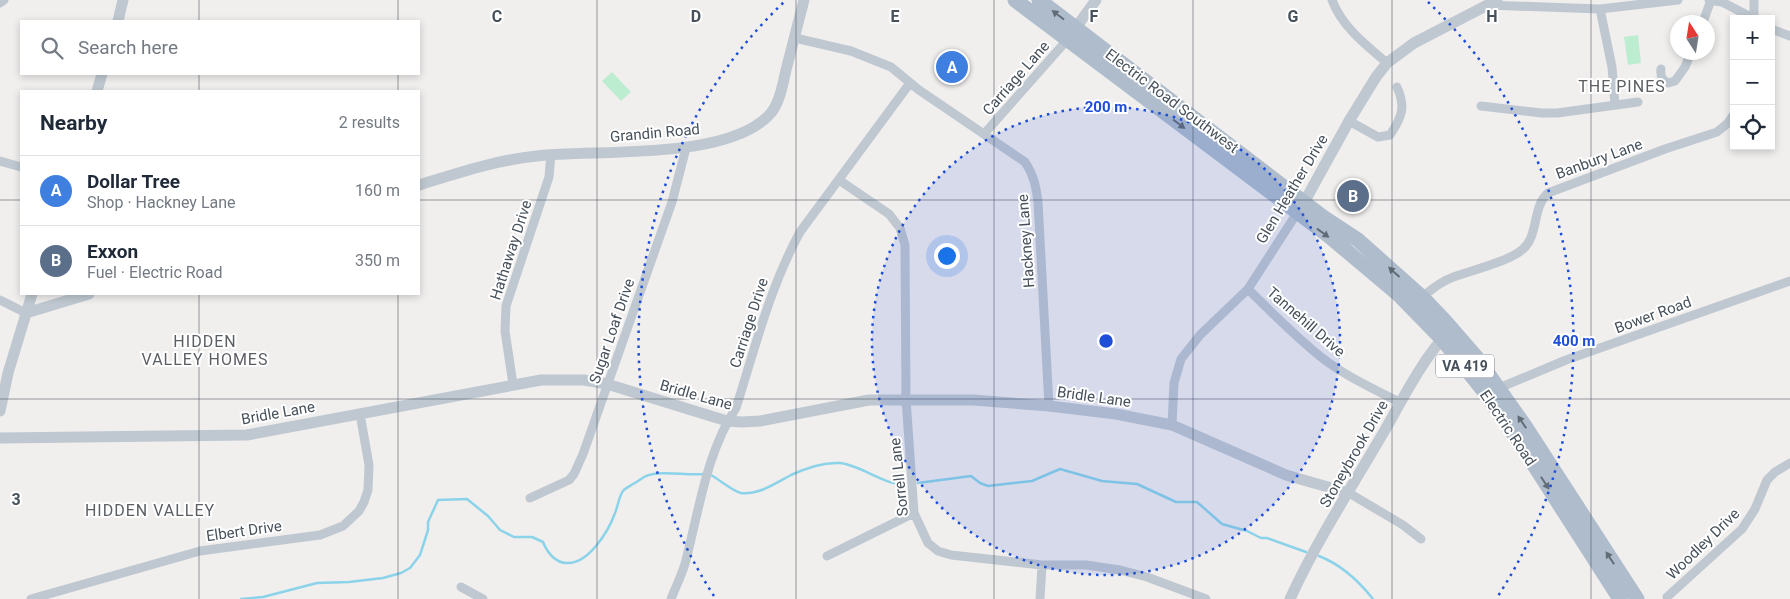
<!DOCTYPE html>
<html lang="en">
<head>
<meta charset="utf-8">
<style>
  :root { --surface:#fff; --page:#f2f2f3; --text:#1f2937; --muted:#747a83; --line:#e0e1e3; --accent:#0b8043 }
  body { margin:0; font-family:Roboto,sans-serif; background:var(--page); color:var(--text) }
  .controls { position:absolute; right:15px; top:15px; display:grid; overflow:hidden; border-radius:0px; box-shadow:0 2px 8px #0003 }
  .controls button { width:45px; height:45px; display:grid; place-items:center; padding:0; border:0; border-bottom:1px solid var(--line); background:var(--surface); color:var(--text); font:25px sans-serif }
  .compass { position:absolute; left:1670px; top:15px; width:45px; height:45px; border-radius:50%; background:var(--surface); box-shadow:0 2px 8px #0003; rotate:348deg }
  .you { position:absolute; left:946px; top:255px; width:18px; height:18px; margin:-12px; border:4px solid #fff; border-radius:50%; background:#1a73e8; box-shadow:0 0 0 8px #1a73e833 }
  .badge { display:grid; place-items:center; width:32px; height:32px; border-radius:50%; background:var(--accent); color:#fff; font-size:16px; font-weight:700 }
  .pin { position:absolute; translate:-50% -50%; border:2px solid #fff; box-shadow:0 1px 5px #0006 }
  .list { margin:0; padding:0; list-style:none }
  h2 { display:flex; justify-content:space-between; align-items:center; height:65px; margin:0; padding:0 20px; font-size:21px }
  h2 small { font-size:16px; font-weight:400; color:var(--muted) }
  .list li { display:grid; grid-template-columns:32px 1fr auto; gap:15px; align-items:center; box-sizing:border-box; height:70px; padding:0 20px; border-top:1px solid var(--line) }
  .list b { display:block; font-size:19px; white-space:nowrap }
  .list p { margin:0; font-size:16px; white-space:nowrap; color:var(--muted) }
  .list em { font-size:16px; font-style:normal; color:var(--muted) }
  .icon { flex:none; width:28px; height:28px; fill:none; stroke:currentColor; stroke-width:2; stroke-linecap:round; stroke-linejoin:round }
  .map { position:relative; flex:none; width:1790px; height:599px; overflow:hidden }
  .search { position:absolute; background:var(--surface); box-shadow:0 2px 8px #0003; left:20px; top:20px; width:400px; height:55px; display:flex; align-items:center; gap:12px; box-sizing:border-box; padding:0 18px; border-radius:0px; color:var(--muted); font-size:19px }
  .panel { position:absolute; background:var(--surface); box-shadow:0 2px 8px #0003; left:20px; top:90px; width:400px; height:205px; border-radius:0px }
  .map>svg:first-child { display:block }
</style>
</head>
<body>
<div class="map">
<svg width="1790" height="599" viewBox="0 0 1790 599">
  <rect width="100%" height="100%" fill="#f1eeee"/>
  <path fill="#bdedd1" d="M 1638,35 L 1641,63 L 1628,65 L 1624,37 Z
    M 612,72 L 631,92 L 621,101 L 602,81 Z"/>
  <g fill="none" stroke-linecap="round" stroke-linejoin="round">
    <path stroke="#8bd3e9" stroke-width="2.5" d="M 711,475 C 720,480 732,491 741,493 C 759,495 776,483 791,475 C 806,468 824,462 840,463 C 861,465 888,487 905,484
      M 918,483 L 971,476 L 980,483 L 988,486 L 1032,481 L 1060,469 L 1102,481 L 1137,484 L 1176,502 L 1197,502 L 1222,524 L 1247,531 L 1261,538 L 1267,538 L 1306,552
      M 1319,556 C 1342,565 1358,580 1373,599
      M 241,599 L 263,597 L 317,583 L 349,582 L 383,578 L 401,573 L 410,568 L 420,555 L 428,530 L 428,522 L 438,500 L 467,499 L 488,516 L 500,530 L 514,537 L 532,537 L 543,542 C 547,552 555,563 567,563 C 589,564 609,530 615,513 C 618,506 619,496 623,491 C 625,488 630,486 633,484 C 637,482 642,478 646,476 C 663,470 686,476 704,474"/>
    <path stroke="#bfc8d0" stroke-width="9" d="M 1332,0 C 1342,27 1366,45 1387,63
      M 1709,0 L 1722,2 L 1755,19
      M 1754,0 L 1754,18
      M 0,3 L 4,0
      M 1487,5 L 1600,9 L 1678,0
      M 1600,9 L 1612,67 L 1615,105
      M 1703,22 L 1711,0
      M 1771,29 L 1790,36
      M 795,38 L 851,51 L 891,67 L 919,90 L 1025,162 C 1034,175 1036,187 1038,202 L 1049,406
      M 1661,69 C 1660,76 1662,80 1668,83 L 1675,81 L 1685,67 L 1691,52
      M 1481,106 L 1542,113 L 1557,113 L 1638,102
      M 1349,121 L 1378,137 L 1390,135 C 1402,117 1406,107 1397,87
      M 984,134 L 1068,39
      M 0,161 L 21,167
      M 839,180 L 889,214 L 900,228 L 905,245 L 906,399 L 914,513 L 928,543 L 938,551 L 951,555 L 1042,565 L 1086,565 L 1120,570 L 1147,577 L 1206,599
      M 1248,289 C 1271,312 1295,336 1321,357 C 1345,376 1374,389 1401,403
      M 1422,297 C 1431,290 1440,282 1451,278 C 1469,271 1511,261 1523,249 C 1539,235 1532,207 1548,193 L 1665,149 L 1717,132 L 1728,123 L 1734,114
      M 0,300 L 26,313
      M 513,384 L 505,331 L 506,306 L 549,177 L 551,154
      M 1499,388 L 1566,360 L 1790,281
      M 1172,425 L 1174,383 L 1181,359 L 1200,335 L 1248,289 L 1297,213
      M 1349,493 L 1403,525 L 1421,539
      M 530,498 L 569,480 L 574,474 L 583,454 L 672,202 L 686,148
      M 827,556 L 914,513
      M 461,587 L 483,599
      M 31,599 L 200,551 L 320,535 L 343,526 L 359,511 L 364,502 L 368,490 L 369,465 L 360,414
      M 671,599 C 676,586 683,573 686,560 C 699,510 707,451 736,408 C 755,348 770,287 800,232 L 910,83
      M 1040,599 L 1042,565
      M 1668,599 L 1667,597 L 1742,529 L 1755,509 L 1767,480 L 1775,472 L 1790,463"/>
    <path stroke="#bfc8d0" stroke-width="11" d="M 118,21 L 123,0
      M 1072,33 L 1096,0
      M 97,91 L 102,74
      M 419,185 C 458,173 496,160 537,156 C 598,149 729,161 771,113 C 780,102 783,83 786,70 C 792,47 798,23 804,0
      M 1301,208 L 1349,121 L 1376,77 L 1387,63 L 1414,43 L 1497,0
      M 26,313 L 89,294
      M 0,411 L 8,373 L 32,294
      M 0,438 L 247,435 L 541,380 L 584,380 L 607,384 L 727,421 L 742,422 L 760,421 L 869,400 L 973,400 L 1049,406 L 1116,414 L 1172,425 L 1286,475 L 1349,493
      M 1290,599 C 1317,540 1353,485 1385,430 C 1401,402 1425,355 1447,334"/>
    <path stroke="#aebccc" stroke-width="15" d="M 1015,0 L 1329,236 L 1398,294 L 1442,339 L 1483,390 L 1518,440 L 1620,599
      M 1039,0 L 1323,217 L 1358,240 L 1422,297 L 1444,320 L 1477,358 L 1525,426 L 1637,599"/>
  </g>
  <defs><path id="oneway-solid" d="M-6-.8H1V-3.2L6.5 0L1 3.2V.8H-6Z" transform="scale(1.25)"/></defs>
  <g fill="#616c77">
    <use href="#oneway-solid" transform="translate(1058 15) rotate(-143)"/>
    <use href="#oneway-solid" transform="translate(1179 124) rotate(37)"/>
    <use href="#oneway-solid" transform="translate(1323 233) rotate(36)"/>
    <use href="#oneway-solid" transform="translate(1394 272) rotate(-138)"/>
    <use href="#oneway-solid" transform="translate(1522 422) rotate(-124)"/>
    <use href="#oneway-solid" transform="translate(1545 483) rotate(57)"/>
    <use href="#oneway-solid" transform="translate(1610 558) rotate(-123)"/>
  </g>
  <path fill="none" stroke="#47515b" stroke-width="1" stroke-opacity="0.55" d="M 199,0 L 199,21M 398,0 L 398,21M 597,0 L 597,599M 796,0 L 796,599M 994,0 L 994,599M 1193,0 L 1193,599M 1392,0 L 1392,599M 1591,0 L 1591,599M 199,74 L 199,91M 398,74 L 398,91M 0,200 L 21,200M 419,200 L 1790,200M 199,294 L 199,599M 398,294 L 398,599M 0,399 L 1790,399"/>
  <circle cx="1106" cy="341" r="234" fill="#1d4ed8" fill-opacity=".12"/>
  <g fill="none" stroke="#1d4ed8" stroke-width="2.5" stroke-dasharray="2.5 5">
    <circle cx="1106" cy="341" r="234"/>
    <path d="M714 596A468 468 0 0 1 784 2M1428 2A468 468 0 0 1 1498 596"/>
  </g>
  <g text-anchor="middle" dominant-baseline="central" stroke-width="4" stroke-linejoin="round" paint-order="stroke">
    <rect fill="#fff" stroke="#7e858c" stroke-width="1" x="1436" y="354.5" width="58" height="23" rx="4"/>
    <g font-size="14" font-weight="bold" fill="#47515b">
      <text x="1465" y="366">VA 419</text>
    </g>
    <g font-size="15" fill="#47515b" stroke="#fff">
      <text transform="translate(1016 78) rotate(-49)">Carriage Lane</text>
      <text transform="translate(1172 101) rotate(37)">Electric Road Southwest</text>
      <text transform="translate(655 133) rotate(-5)">Grandin Road</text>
      <text transform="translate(1599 159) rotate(-20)">Banbury Lane</text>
      <text transform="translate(1292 189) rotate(-59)">Glen Heather Drive</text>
      <text transform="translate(1026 241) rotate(-94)">Hackney Lane</text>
      <text transform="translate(511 250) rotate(-72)">Hathaway Drive</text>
      <text transform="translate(1653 315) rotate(-20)">Bower Road</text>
      <text transform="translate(1306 322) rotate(41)">Tannehill Drive</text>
      <text transform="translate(749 323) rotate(-72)">Carriage Drive</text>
      <text transform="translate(612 331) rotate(-71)">Sugar Loaf Drive</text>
      <text transform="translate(696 395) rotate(16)">Bridle Lane</text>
      <text transform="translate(1094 397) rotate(8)">Bridle Lane</text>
      <text transform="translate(278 413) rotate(-10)">Bridle Lane</text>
      <text transform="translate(1508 428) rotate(56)">Electric Road</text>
      <text transform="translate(1354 454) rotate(-60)">Stoneybrook Drive</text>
      <text transform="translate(899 477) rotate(-96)">Sorrell Lane</text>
      <text transform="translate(244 531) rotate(-8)">Elbert Drive</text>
      <text transform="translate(1703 544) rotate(-44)">Woodley Drive</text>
    </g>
    <g font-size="16" letter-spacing="1" fill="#5b5e63" stroke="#fff">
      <text x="1622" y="86">THE PINES</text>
      <text x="205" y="341">HIDDEN<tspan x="205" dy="18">VALLEY HOMES</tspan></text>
      <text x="150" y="510">HIDDEN VALLEY</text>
    </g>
  </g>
  <g font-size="16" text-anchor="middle" font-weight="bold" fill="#47515b" stroke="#fff" stroke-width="4" stroke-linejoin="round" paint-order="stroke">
    <text x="497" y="22">C</text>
    <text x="696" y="22">D</text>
    <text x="895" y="22">E</text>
    <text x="1094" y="22">F</text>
    <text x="1293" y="22">G</text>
    <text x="1492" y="22">H</text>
    <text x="16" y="505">3</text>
  </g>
  <circle cx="1106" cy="341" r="8" fill="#1d4ed8" stroke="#fff" stroke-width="2.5"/>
  <g font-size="15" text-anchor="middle" font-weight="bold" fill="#1d4ed8" stroke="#fff" stroke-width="4" stroke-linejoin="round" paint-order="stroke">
    <text x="1106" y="112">200 m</text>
    <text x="1574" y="346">400 m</text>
  </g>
</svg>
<div class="controls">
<button>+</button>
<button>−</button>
<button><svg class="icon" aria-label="locate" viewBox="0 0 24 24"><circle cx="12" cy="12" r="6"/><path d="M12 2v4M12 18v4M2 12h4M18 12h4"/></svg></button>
</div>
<svg class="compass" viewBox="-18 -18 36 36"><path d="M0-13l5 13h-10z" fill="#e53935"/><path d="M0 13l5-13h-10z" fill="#747a83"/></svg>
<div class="you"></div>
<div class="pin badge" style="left:952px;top:67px;background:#3f7fe0">A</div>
<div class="pin badge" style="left:1353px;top:196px;background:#5c6f8a">B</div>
<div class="search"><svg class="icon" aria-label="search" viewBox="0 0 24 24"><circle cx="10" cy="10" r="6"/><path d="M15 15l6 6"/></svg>Search here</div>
<section class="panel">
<h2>Nearby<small>2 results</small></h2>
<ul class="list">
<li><span class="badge" style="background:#3f7fe0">A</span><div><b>Dollar Tree</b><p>Shop · Hackney Lane</p></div><em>160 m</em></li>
<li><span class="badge" style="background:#5c6f8a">B</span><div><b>Exxon</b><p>Fuel · Electric Road</p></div><em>350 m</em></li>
</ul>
</section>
</div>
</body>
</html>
